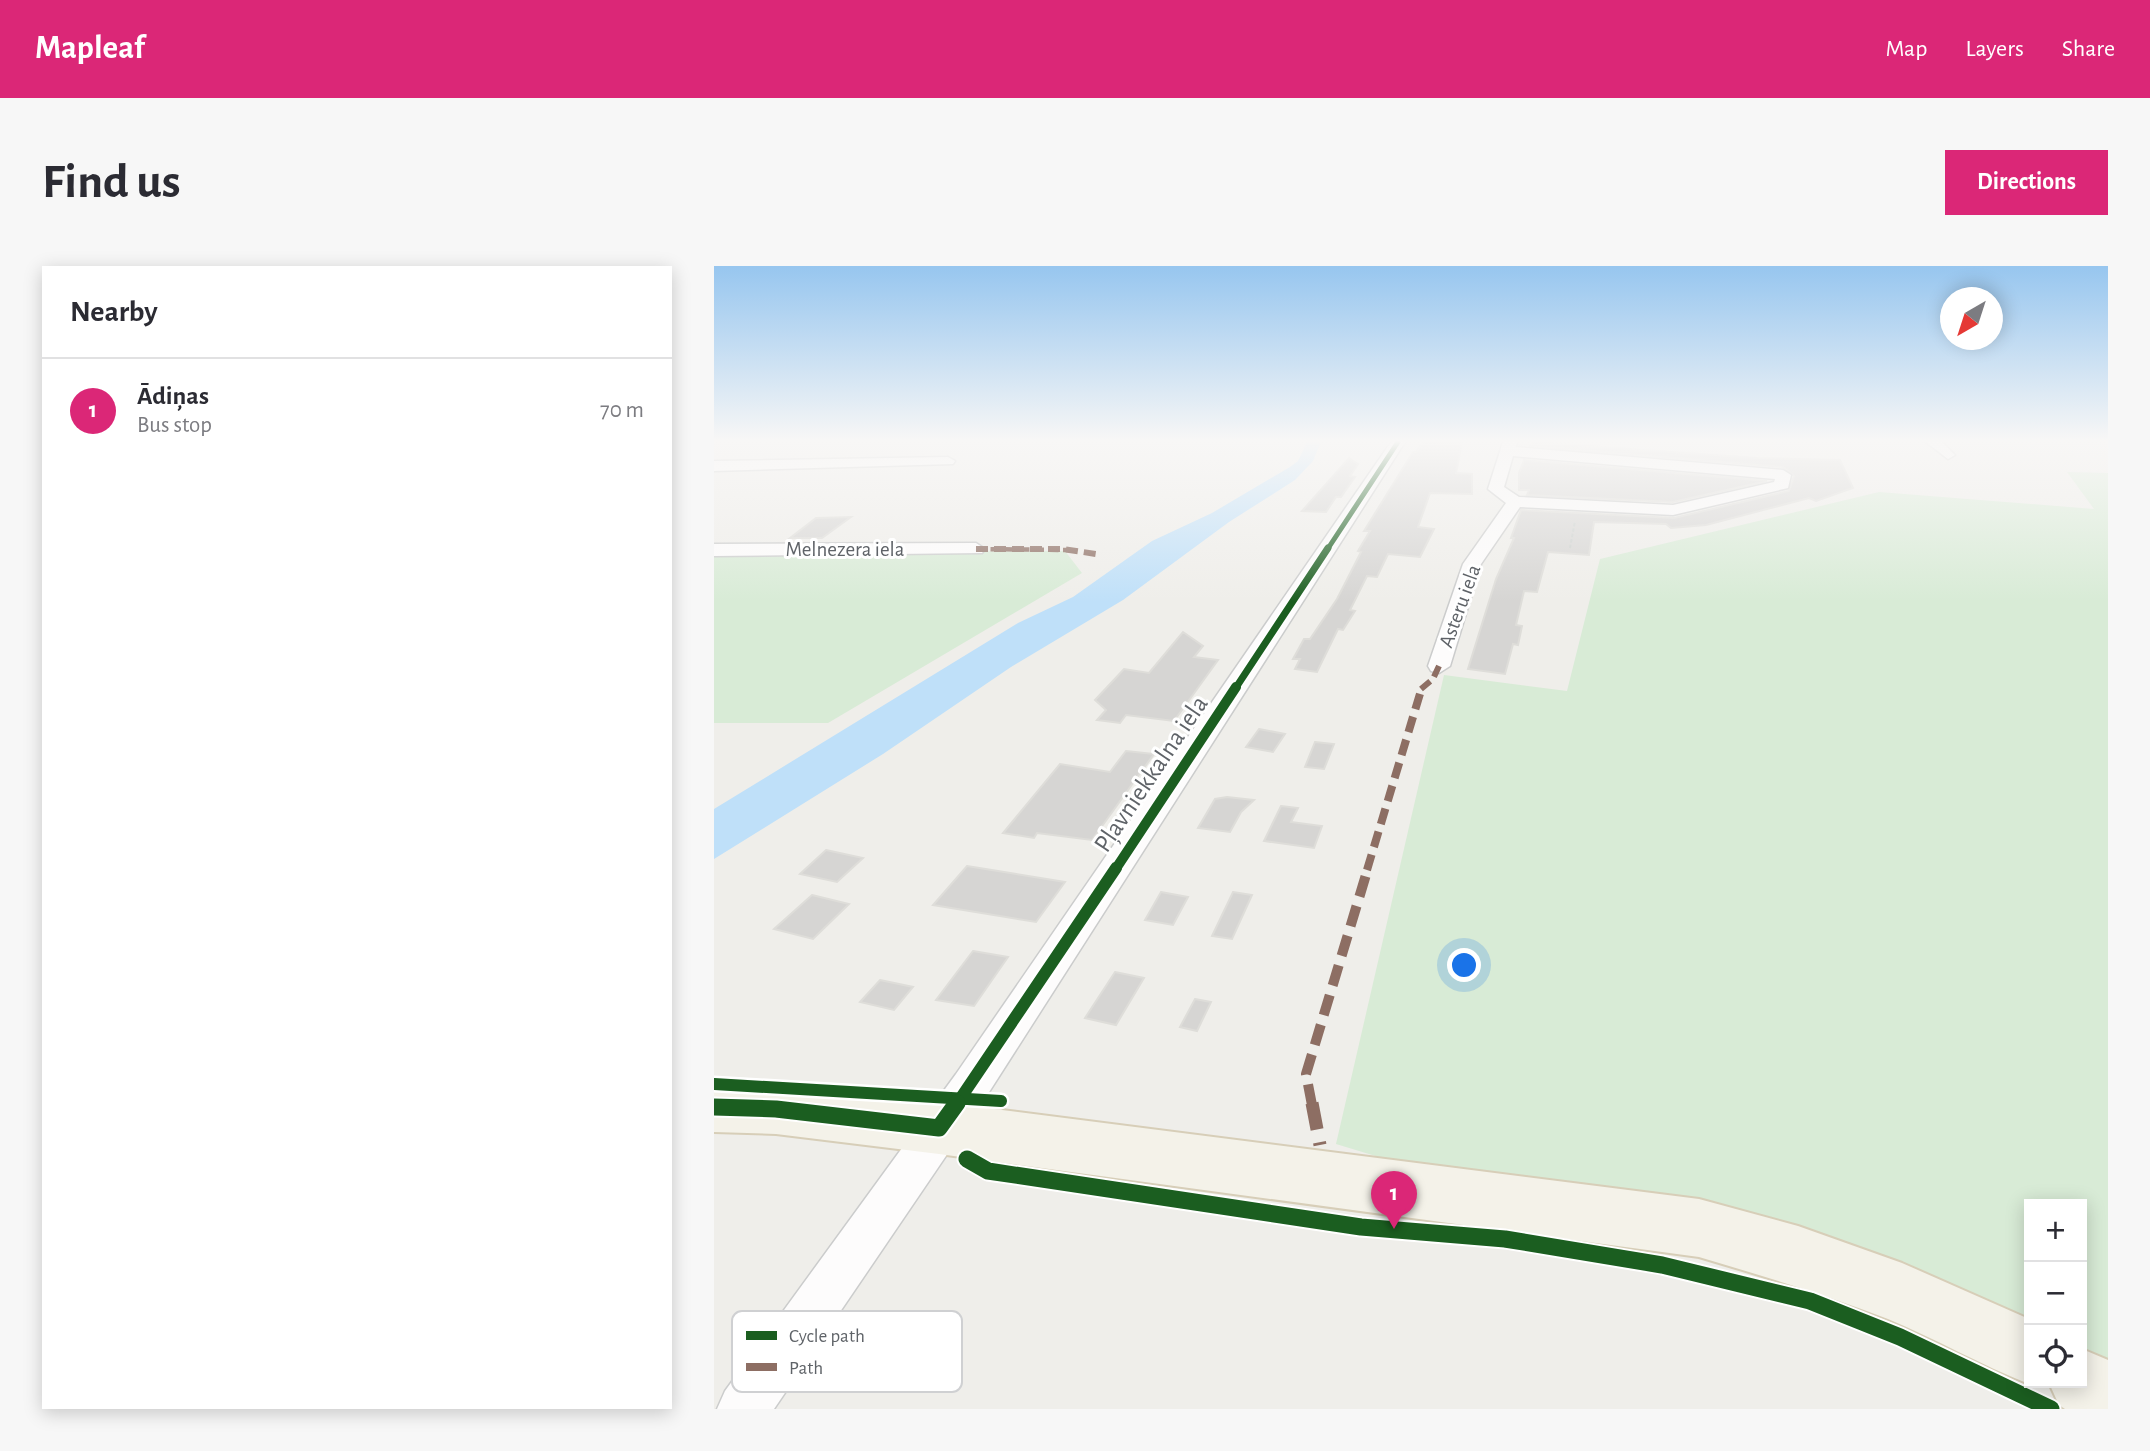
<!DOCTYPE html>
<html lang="en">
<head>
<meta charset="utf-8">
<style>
  :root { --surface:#fff; --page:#f7f7f7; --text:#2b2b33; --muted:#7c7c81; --line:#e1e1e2; --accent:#db2777 }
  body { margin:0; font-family:"Alegreya Sans",sans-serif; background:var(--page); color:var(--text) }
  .controls { position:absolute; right:21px; bottom:21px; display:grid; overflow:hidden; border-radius:0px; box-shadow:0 4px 18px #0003 }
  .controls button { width:63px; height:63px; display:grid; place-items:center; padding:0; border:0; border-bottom:2px solid var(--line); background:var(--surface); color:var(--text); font:35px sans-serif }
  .compass { position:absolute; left:1226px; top:21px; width:63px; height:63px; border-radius:50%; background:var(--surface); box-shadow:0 4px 18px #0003; rotate:219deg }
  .you { position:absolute; left:751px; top:700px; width:24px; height:24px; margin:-18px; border:5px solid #fff; border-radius:50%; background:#1a73e8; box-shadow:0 0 0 10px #1a73e833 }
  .badge { display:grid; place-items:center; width:46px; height:46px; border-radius:50%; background:var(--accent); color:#fff; font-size:23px; font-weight:700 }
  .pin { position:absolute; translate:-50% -58px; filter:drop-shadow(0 2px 4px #0008) }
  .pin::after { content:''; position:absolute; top:37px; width:24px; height:21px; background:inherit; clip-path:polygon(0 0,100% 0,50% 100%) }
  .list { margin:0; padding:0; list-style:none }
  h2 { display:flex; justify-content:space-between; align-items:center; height:91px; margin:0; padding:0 28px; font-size:30px }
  h2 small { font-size:23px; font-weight:400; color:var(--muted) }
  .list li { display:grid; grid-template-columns:46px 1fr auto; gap:21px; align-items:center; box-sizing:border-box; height:105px; padding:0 28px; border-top:2px solid var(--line) }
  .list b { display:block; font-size:26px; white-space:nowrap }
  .list p { margin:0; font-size:23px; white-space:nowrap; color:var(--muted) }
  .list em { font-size:23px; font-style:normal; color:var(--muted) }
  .icon { flex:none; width:38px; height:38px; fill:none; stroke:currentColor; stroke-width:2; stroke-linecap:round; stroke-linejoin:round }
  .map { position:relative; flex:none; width:1394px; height:1143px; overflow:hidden; border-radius:0px }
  header { display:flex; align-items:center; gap:42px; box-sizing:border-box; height:98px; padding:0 35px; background:var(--accent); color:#fff }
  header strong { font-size:33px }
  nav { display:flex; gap:38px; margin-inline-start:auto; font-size:24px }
  .intro { display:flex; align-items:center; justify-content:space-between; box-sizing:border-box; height:168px; padding:0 42px }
  h1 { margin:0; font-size:49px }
  .button { padding:18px 32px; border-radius:0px; background:var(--accent); color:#fff; font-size:24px; font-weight:700 }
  main { display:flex; gap:42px; padding:0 42px }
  aside { flex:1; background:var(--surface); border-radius:0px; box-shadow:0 4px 18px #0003 }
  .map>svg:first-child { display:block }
</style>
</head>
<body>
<header>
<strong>Mapleaf</strong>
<nav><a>Map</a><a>Layers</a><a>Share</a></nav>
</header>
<div class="intro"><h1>Find us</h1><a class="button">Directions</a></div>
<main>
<aside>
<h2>Nearby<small></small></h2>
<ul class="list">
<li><span class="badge">1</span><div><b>Ādiņas</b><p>Bus stop</p></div><em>70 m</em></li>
</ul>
</aside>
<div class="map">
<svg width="1394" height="1143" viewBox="0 0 1394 1143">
  <rect width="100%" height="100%" fill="#efeeea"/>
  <path fill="#d8ebd6" d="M 1353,206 L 1394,207 L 1394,1110 L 1368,1095 L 1368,938 L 1315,938 L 1315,1066 L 1209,1014 L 701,902 L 622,878 L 730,409 L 853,425 L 886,293 L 1165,226 L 1380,243 Z
    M 351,285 L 368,307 L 114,457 L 0,457 L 0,287 Z"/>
  <path fill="#bfe0f9" d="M 593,176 L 607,176 L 599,195 L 581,214 L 515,256 L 409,334 L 297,401 L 169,488 L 0,593 L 0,543 L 304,357 L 359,331 L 438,275 L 498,247 L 576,201 L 584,195 Z"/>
  <path fill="#d6d5d3" stroke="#deddd9" stroke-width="2" d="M 709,176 L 748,177 L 742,207 L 758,208 L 758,228 L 716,227 L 704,261 L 720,263 L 706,291 L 674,288 L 663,311 L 653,310 L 636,344 L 641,345 L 629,364 L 624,363 L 603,406 L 581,403 L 586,393 L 579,393 L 590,373 L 596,373 L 623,333 L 647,286 L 644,285 L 656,265 L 650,265 L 699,186 L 702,186 Z
    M 818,176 L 1043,192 L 1126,194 L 1139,222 L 1102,235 L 1095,232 L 992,259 L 957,262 L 952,258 L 880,256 L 875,289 L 834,286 L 823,326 L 810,325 L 802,359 L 808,360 L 804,379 L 799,378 L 791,408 L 754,403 L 782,313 L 800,272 L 797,272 L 807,244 L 960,252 L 1075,225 L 1080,210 L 1069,201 L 816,180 Z
    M 635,192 L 644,198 L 636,210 L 641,211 L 627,231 L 622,231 L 612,246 L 588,245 Z
    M 810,194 L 1053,215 L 959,236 L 813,229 L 815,224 L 805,224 L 805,207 Z
    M 137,251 L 108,272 L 76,272 L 102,252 Z
    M 469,366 L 489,380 L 480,391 L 504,394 L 460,455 L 412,449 L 406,457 L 383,454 L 392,444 L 381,434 L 410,403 L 435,407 Z
    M 545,463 L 571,468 L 559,486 L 532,481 Z
    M 601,476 L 620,478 L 610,503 L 591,501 Z
    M 412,485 L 440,488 L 378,574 L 323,567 L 320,572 L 289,567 L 346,498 L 396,506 Z
    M 513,531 L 540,534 L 527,546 L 516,566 L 484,562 L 501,533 Z
    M 567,540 L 584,542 L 577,556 L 608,560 L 600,582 L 550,575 Z
    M 112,584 L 149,592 L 123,616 L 86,608 Z
    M 253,600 L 284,605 L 351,616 L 322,656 L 219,639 Z
    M 447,626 L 474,631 L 459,659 L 431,654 Z
    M 519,626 L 538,629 L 518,673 L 498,670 Z
    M 98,629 L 135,638 L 99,673 L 60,663 Z
    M 259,685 L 294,691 L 260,740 L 222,734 Z
    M 401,706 L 430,712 L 402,759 L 371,752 Z
    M 166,714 L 199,721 L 180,744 L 146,736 Z
    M 481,733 L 497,736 L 483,765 L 466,761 Z"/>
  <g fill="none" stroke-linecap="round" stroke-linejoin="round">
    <defs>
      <path id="minor" d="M 677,176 L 691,176 L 270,834 L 60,1143 L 3,1143 L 11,1125 L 242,808 Z
        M 789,176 L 803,176 L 802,181 L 1069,204 L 1077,209 L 1074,222 L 959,249 L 806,241 L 767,298 L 736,400 L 725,407 L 717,405 L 714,400 L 749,298 L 792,237 L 774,223 ZM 799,190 L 1061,213 L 1060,216 L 959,239 L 805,231 L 790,221 Z
        M 1212,176 L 1228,176 L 1241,189 L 1234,193 Z
        M 234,191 L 241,195 L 239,198 L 0,205 L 0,195 Z
        M 262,277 L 271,283 L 268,287 L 0,290 L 0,278 Z"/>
      <path id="major" d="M 0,816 L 62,818 L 225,836 L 985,933 L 1084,960 L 1188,997 L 1315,1053 L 1315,1117 L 1319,1117 L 1315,1118 C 1267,1099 1222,1073 1174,1053 C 1112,1029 1049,1010 985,991 L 225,888 L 62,868 L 0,866 Z
        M 1368,1083 L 1394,1094 L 1394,1143 L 1351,1143 L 1345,1139 L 1335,1117 L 1368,1117 Z"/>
    </defs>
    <use href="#minor" stroke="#cbcccc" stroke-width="3"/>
    <use href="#major" stroke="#d7ceb8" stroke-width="4"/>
    <path stroke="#cacfcc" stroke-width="2" stroke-dasharray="3.5 2" stroke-linecap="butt" d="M 856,282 L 861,255"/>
    <use href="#minor" fill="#fdfcfc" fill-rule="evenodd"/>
    <use href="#major" fill="#f4f2e9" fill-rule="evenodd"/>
    <path stroke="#8d6e63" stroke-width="4.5" stroke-dasharray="10 4.5" stroke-linecap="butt" d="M 262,283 L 355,284"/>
    <path stroke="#8d6e63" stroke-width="6" stroke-dasharray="12 6" stroke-linecap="butt" d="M 262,283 L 349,283 L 382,288
      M 707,423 L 719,413 L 725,400"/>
    <path stroke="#8d6e63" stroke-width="8" stroke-dasharray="16 8" stroke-linecap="butt" d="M 653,604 L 708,421"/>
    <path stroke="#8d6e63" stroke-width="10" stroke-dasharray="21 10" stroke-linecap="butt" d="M 598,839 L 592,808 L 654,602"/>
    <path stroke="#8d6e63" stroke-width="13" stroke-dasharray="27 13" stroke-linecap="butt" d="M 598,837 L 606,879"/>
    <defs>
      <path id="cycleway-far4" d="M 613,284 L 684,176"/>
      <path id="cycleway-far3" d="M 521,423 L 614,282"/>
      <path id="cycleway-far2" d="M 401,604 L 522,421"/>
      <path id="cycleway-far1" d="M 0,818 L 287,835
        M 242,839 L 402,602"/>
      <path id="cycleway" d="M 0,841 L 62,843 L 225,862 L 243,837
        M 253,893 L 274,905 L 647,961 L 791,973 L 948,999 L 1096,1035 L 1186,1071 L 1337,1143"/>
    </defs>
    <use href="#cycleway-far4" stroke="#fff" stroke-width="8"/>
    <use href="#cycleway-far3" stroke="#fff" stroke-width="10"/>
    <use href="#cycleway-far2" stroke="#fff" stroke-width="14"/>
    <use href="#cycleway-far1" stroke="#fff" stroke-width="17"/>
    <use href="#cycleway" stroke="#fff" stroke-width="21"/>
    <use href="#cycleway-far4" stroke="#1b5e20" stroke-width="5"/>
    <use href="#cycleway-far3" stroke="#1b5e20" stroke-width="7"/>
    <use href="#cycleway-far2" stroke="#1b5e20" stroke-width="10"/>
    <use href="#cycleway-far1" stroke="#1b5e20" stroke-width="12"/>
    <use href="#cycleway" stroke="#1b5e20" stroke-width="17"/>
  </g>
  <linearGradient id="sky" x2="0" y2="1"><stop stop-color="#97c6ef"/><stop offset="0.52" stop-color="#f8f7f6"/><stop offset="1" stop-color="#f8f7f6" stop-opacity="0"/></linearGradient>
  <rect width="1394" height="336" fill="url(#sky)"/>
  <g text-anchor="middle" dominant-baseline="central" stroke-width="6" stroke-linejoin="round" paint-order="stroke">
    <g font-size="21" fill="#5f6368" stroke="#fff">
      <text x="131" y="283">Melnezera iela</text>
      <text transform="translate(746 340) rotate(-70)">Asteru iela</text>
    </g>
    <g font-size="26" fill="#5f6368" stroke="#fff">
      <text transform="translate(437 508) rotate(-56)">Pļavniekkalna iela</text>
    </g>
  </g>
  <rect x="18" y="1045" width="230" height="81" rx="10" fill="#fff" stroke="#cfd0d2" stroke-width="2"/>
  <rect x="32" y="1065" width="31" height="9" fill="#1b5e20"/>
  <rect x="32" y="1097" width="31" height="8" fill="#8d6e63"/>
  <g font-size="19" fill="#5f6368">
    <text x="75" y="1076">Cycle path</text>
    <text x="75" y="1108">Path</text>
  </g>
</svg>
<div class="controls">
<button>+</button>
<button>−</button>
<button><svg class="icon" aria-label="locate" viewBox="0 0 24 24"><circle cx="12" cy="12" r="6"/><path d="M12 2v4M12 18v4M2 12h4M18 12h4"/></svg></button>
</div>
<svg class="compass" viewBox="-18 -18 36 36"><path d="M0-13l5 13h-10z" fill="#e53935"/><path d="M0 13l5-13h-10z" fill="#7c7c81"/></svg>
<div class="you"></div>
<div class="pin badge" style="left:680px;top:963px">1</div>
</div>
</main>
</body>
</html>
